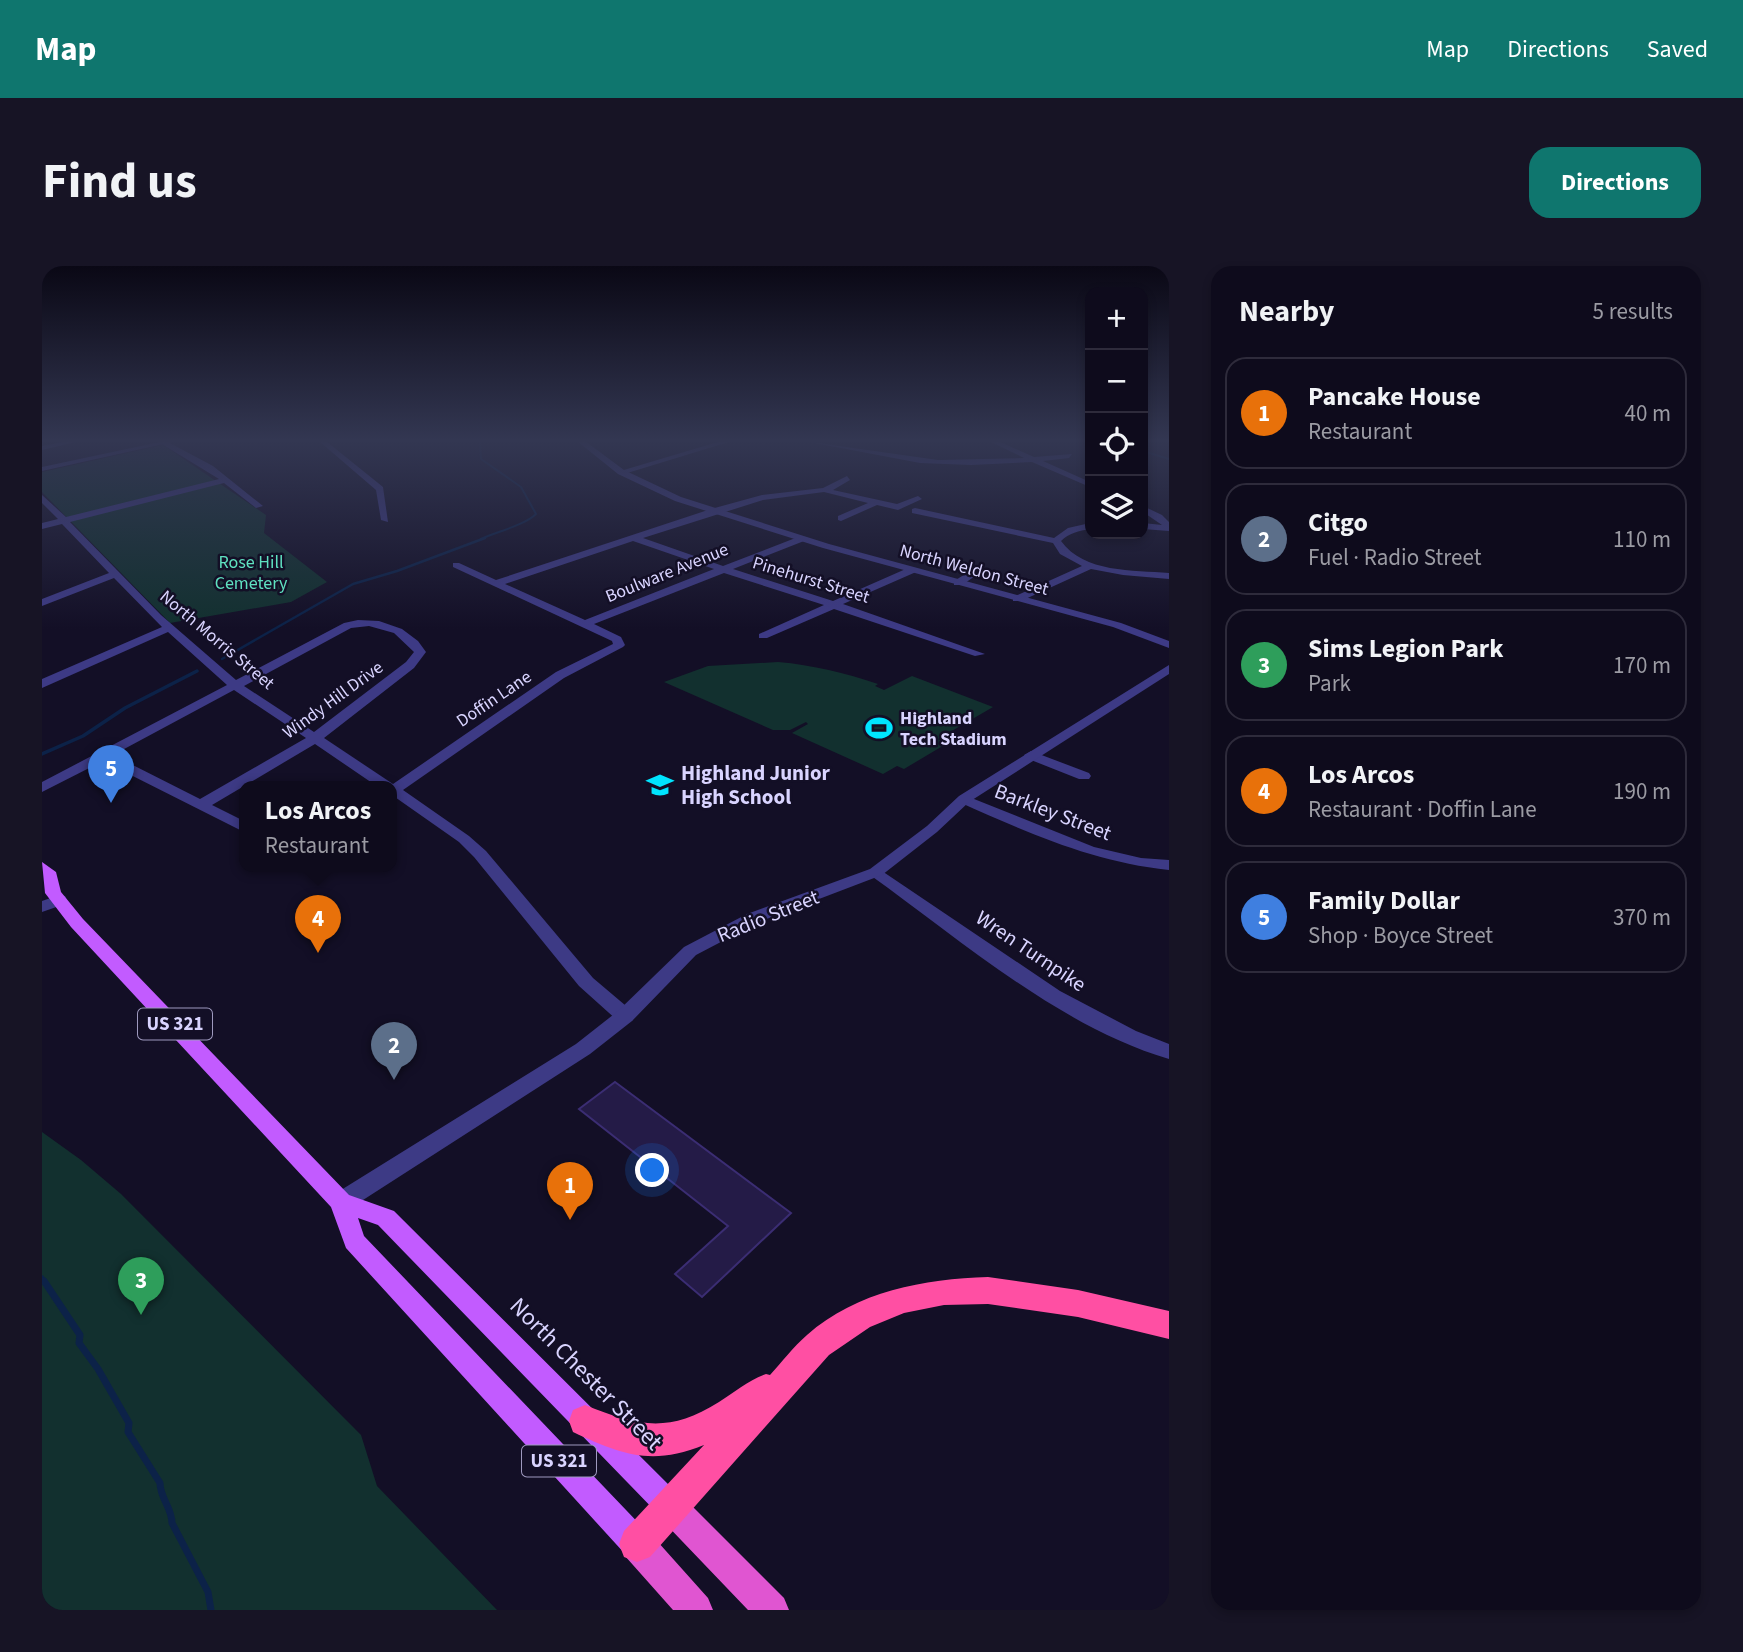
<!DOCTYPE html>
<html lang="en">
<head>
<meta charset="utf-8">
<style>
  :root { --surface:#0e0b1c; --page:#171425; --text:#f1f3f6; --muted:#9b9ba3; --line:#2e2b3b; --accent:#0f766e }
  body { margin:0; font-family:"Source Sans 3",sans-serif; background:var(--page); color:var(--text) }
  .controls { position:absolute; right:21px; top:21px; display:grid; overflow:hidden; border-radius:14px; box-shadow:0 4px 10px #0003 }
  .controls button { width:63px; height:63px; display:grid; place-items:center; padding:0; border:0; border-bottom:2px solid var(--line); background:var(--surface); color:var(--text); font:35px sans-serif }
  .you { position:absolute; left:611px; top:905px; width:24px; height:24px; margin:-18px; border:5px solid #fff; border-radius:50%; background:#1a73e8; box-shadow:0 0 0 10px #1a73e833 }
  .badge { display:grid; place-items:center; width:46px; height:46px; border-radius:50%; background:var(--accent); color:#fff; font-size:23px; font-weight:700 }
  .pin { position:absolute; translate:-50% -58px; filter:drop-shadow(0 2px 4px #0008) }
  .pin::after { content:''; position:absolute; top:37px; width:24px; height:21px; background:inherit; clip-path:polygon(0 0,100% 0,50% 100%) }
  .popup { position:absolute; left:197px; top:515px; width:158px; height:91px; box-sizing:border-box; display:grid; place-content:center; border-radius:14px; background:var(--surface); filter:drop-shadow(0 2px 5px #0005); font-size:23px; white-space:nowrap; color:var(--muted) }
  .popup b { font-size:26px; color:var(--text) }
  .popup::after { content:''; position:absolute; left:50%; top:100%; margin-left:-14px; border:14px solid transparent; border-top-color:var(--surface) }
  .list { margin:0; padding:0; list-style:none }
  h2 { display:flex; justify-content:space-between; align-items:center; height:91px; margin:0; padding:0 28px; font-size:30px }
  h2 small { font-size:23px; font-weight:400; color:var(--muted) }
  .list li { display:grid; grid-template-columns:46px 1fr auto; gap:21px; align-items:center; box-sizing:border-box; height:112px; margin:0 14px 14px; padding:0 14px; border:2px solid var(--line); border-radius:21px }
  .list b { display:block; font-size:26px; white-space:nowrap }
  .list p { margin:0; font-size:23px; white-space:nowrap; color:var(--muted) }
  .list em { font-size:23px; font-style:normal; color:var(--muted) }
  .icon { flex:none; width:38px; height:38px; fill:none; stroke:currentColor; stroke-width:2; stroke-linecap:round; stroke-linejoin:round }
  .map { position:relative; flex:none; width:1127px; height:1344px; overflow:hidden; border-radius:21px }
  header { display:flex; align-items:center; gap:42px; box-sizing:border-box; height:98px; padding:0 35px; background:var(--accent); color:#fff }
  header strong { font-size:33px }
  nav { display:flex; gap:38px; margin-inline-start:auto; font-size:24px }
  .intro { display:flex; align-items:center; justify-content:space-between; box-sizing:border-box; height:168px; padding:0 42px }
  h1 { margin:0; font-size:49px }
  .button { padding:18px 32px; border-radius:21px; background:var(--accent); color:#fff; font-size:24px; font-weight:700 }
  main { display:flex; gap:42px; padding:0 42px }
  aside { flex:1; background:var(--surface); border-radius:21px; box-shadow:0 4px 10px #0003 }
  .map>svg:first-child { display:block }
</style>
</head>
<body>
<header>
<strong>Map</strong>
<nav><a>Map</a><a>Directions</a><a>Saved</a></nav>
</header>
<div class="intro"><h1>Find us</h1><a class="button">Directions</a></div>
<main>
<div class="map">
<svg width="1127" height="1344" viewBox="0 0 1127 1344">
  <rect width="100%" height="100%" fill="#130f26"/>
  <path fill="#12302f" d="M 121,179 L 224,249 L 222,267 L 285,316 L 249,336 L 128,357 L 0,226 L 0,206 Z
    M 736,396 C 771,399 803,407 836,418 L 833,420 L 842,424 L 870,410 L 951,441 L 896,473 L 904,478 L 862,503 L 855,500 L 841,508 L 750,467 L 766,458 L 764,456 L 748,464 L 731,464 L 622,416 L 666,400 Z
    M 0,866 L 39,894 L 79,928 L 319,1169 L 335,1220 L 455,1344 L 0,1344 Z"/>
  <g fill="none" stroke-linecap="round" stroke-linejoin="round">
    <path stroke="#0c2248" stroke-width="2" d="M 438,175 L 439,193 L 479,221 L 494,248 C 483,259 454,266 439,273
      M 1101,185 L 1127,193"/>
    <path stroke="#0c2248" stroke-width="2.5" d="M 180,393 L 311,318 L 355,305 L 443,272"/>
    <path stroke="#0c2248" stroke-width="3.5" d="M 0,488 L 41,470 L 83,442 L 155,405"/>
    <path stroke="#0c2248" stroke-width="5" d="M 0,1012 L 3,1017"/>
    <path stroke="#0c2248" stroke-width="7" d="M 2,1015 L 38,1069 L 37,1077 L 56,1103 L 87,1157 L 86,1166 L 118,1217 C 118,1232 130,1242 130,1257 L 166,1326 L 169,1344"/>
  </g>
  <path fill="#241b47" stroke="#3b2d73" stroke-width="2" d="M 573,816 L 749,947 L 660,1031 L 633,1008 L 686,960 L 537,843 Z"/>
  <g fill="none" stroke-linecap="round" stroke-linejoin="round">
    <path fill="#3d3a85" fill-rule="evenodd" d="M 25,175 L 38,175 L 0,184 L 0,180 Z
      M 115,175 L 124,175 L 171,200 L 221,240 L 214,242 L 182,217 L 28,256 L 119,349 L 194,414 L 302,357 L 316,354 L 337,355 L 360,363 L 376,375 L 384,386 L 372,402 L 282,472 L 351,518 L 514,406 L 571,378 L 570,375 L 411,301 L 411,297 L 417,297 L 454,314 L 669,243 L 720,229 L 781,222 L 805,210 L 808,214 L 791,224 L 855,238 L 876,230 L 880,233 L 856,244 L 835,239 L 799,255 L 796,254 L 796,250 L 826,237 L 782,226 L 721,234 L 601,272 L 681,300 L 756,271 L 762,271 L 762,275 L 691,303 L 791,335 L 866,302 L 874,302 L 874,306 L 801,338 L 943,388 L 933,390 L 792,343 L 725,372 L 717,372 L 717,368 L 782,339 L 682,307 L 552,358 L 579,371 L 583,379 L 581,381 L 522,412 L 361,524 L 427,570 L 444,585 L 551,712 L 590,745 L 593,750 L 590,755 L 576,755 L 537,720 L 432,591 L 417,576 L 350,529 L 350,521 L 336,521 L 273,478 L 170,539 L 202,555 L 202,566 L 61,495 L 0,526 L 0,516 L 185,419 L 126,366 L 0,422 L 0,413 L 120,361 L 72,312 L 0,340 L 0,333 L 67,307 L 20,258 L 0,263 L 0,257 L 16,253 L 0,237 L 0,229 L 24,251 L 177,213 ZM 591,275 L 672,303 L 543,354 L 463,318 ZM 327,360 L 352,367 L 372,386 L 364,396 L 272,466 L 202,420 L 309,362 ZM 192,424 L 264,472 L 158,533 L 71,489 Z
      M 277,175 L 284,175 L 341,221 L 346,256 L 339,254 L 334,224 Z
      M 679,175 L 690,175 L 582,208 L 575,206 Z
      M 762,175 L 896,194 L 982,192 L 947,175 L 956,175 L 992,191 L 1030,188 L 1027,192 L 1001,195 L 1048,216 L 1048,221 L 990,196 L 929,199 L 878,197 Z
      M 1101,240 L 1120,249 L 1127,256 L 1127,265 L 1101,263 L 1101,257 L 1120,259 L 1101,246 Z
      M 873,242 L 1012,272 L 1026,262 L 1048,257 L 1048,263 C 1037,265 1027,267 1019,275 C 1042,307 1091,304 1127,307 L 1127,313 L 1081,309 L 1049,303 L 979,335 L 971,335 L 971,331 L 1040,300 L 1018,288 L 1011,277 L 870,247 L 870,243 Z
      M 930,304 L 939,306 L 920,319 L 912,319 L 912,315 Z
      M 989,485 L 1047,507 L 1049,510 L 1047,513 L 1037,513 L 984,492 L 982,489 Z
      M 922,529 L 1052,581 L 1099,592 L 1127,594 L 1127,604 C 1051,596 986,567 917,536 L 915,533 Z
      M 834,601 L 1018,725 L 1094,765 L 1127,778 L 1127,793 C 1018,761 919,674 828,609 L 826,606 Z
      M 17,629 L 23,630 L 25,634 L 23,638 L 0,646 L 0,635 Z"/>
    <path fill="#3d3a85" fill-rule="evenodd" d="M 122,175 L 135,175 L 0,205 L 0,201 Z
      M 535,175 L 543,175 L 582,204 L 639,231 L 787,278 L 1079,357 L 1127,375 L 1127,382 L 1071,361 L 781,282 L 633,235 L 576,208 Z
      M 1127,399 L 1127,408 L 927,536 L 895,566 L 840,609 L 717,656 L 654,689 L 590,755 L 548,788 L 307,943 L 299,945 L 291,943 L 288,936 L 291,929 L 534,778 L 576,745 L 642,681 L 705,648 L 828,603 L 885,560 L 917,530 Z"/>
    <path fill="#c25bff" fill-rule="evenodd" d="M 0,596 L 14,606 L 19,626 L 41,653 L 307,929 L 352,945 L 638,1230 L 643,1240 L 638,1250 L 628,1255 L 618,1250 L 336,959 L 316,952 L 322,970 L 606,1267 L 610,1278 L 606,1289 L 595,1293 L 584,1289 L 304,982 L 289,941 L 29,661 L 3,627 Z"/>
    <path fill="#e055d1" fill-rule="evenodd" d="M 628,1224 L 639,1229 L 742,1332 L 747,1344 L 706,1344 L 617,1251 L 612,1240 L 617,1229 Z
      M 595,1262 L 607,1266 L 666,1332 L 671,1344 L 631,1344 L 583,1290 L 579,1278 L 583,1266 Z"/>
    <path fill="#ff4fa3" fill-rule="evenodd" d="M 946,1011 L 1036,1024 L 1127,1045 L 1127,1073 L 1036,1051 L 946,1038 L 902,1039 L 862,1047 L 828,1061 L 787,1089 L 608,1291 L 595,1296 L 582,1291 L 577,1278 L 582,1265 L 662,1179 C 610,1200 580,1189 531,1166 L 527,1155 L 531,1144 L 543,1139 C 596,1160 626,1168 677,1136 C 693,1126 707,1114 724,1108 L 728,1109 C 740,1096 751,1081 765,1069 C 815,1025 882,1013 946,1011 Z"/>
  </g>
  <linearGradient id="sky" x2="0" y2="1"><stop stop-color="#0a0815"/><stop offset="0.48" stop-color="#333752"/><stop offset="1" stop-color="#333752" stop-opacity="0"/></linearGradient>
  <rect width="1127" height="363" fill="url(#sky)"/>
  <defs>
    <symbol id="stadium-bare" viewBox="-9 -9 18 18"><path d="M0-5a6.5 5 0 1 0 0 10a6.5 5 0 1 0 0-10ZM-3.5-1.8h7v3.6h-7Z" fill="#00e5ff" stroke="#130f26" stroke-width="2.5" paint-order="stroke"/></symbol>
    <symbol id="school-bare" viewBox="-9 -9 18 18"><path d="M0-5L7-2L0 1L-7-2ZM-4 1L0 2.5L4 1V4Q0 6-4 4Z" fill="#00e5ff" stroke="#130f26" stroke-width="2.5" paint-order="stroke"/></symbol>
  </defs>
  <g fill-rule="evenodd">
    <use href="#stadium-bare" x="818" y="443" width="38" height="38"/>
    <use href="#school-bare" x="599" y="500" width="38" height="38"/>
  </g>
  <g text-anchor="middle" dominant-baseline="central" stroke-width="5" stroke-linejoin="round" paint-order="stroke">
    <g font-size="18" fill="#5fe0c0" stroke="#130f26">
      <text x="209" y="296">Rose Hill<tspan x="209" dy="21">Cemetery</tspan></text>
    </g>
    <g font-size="18" fill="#d9d4ff" stroke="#130f26">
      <text transform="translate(932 304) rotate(15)">North Weldon Street</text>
      <text transform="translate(625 307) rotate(-22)">Boulware Avenue</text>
      <text transform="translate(769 314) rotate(17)">Pinehurst Street</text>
      <text transform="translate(175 374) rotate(40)">North Morris Street</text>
      <text transform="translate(452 433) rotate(-34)">Doffin Lane</text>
      <text transform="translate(291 434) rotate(-36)">Windy Hill Drive</text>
    </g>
    <g font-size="18" font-weight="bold" fill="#d9d4ff" stroke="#130f26" text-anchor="start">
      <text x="858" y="452">Highland<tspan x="858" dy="21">Tech Stadium</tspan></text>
    </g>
    <g fill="#130f26" stroke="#9e99be" stroke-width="2">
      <rect x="96" y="742.5" width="74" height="31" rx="5"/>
      <rect x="480" y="1179.5" width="74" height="31" rx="5"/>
    </g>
    <g font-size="19" font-weight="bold" fill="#d9d4ff">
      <text x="133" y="758">US 321</text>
      <text x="517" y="1195">US 321</text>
    </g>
    <g font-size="21" font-weight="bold" fill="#d9d4ff" stroke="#130f26" text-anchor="start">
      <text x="639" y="507">Highland Junior<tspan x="639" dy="24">High School</tspan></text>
    </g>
    <g font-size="21" fill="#d9d4ff" stroke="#130f26">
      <text transform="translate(1011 546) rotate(21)">Barkley Street</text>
      <text transform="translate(726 650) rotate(-22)">Radio Street</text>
      <text transform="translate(989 685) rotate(34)">Wren Turnpike</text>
    </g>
    <g font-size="24" fill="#d9d4ff" stroke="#130f26">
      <text transform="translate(544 1108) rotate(45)">North Chester Street</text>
    </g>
  </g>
</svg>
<div class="controls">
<button>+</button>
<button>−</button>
<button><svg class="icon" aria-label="locate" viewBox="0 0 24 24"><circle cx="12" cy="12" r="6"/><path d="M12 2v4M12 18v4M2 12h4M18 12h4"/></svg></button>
<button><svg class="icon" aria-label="layers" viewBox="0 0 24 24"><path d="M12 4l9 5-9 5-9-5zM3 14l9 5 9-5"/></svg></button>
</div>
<div class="you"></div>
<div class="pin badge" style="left:528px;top:954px;background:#e8710a">1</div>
<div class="pin badge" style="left:352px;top:814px;background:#5c6f8a">2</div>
<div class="pin badge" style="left:99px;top:1049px;background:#2e9e5b">3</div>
<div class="pin badge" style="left:276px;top:687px;background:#e8710a">4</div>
<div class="popup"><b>Los Arcos</b>Restaurant</div>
<div class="pin badge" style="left:69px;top:537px;background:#3f7fe0">5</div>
</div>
<aside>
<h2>Nearby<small>5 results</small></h2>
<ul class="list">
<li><span class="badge" style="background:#e8710a">1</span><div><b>Pancake House</b><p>Restaurant</p></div><em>40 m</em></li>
<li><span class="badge" style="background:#5c6f8a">2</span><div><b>Citgo</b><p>Fuel · Radio Street</p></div><em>110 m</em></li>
<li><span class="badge" style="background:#2e9e5b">3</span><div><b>Sims Legion Park</b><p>Park</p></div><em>170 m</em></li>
<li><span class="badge" style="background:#e8710a">4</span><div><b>Los Arcos</b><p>Restaurant · Doffin Lane</p></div><em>190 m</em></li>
<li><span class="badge" style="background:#3f7fe0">5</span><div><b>Family Dollar</b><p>Shop · Boyce Street</p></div><em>370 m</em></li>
</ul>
</aside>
</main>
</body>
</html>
